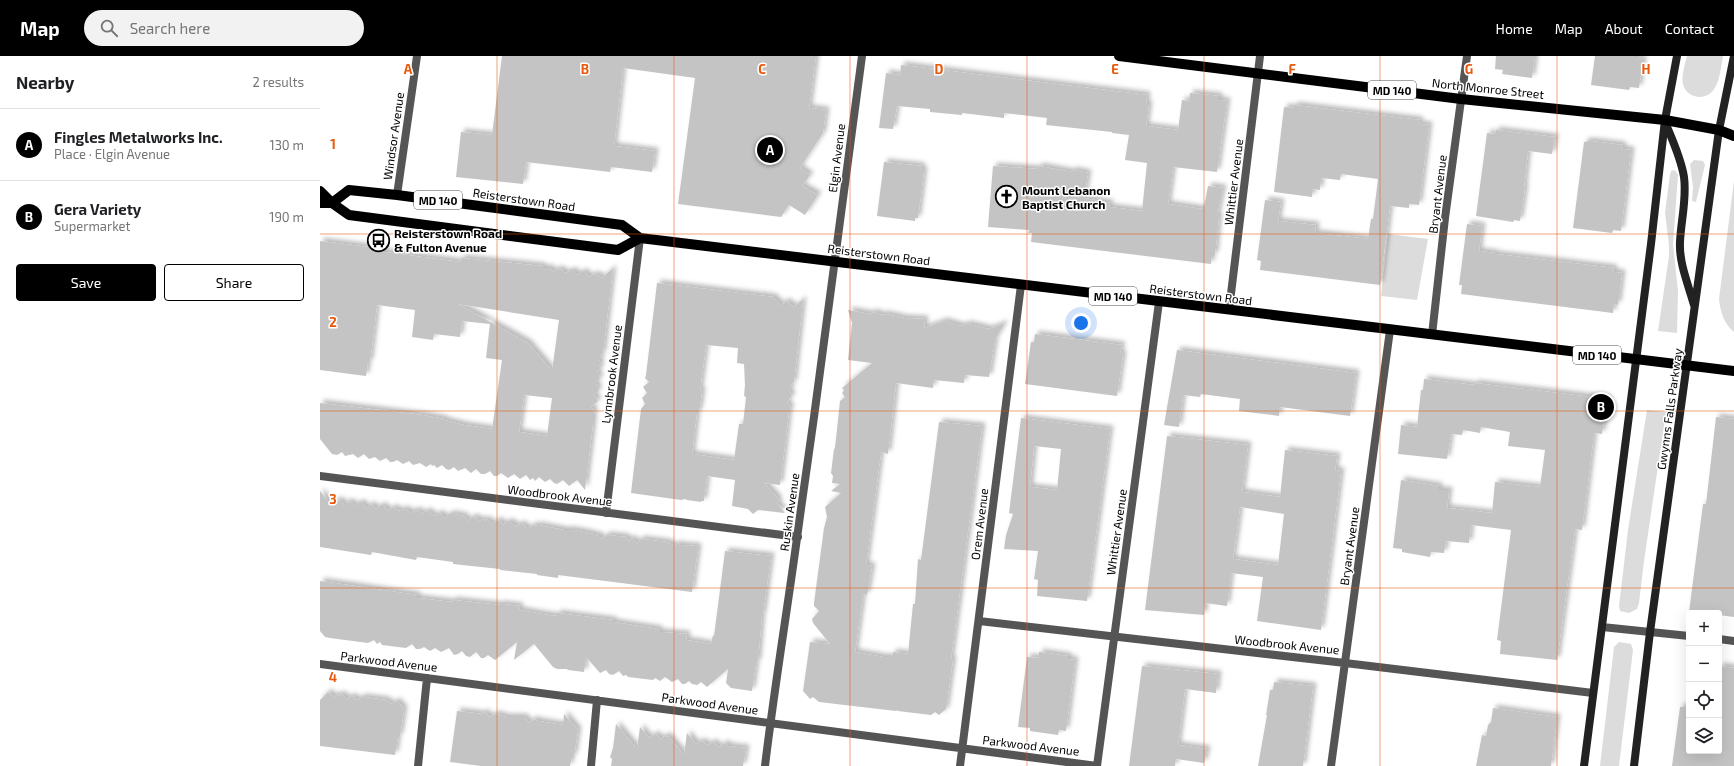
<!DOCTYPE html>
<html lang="en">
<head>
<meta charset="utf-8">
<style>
  :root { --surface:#fff; --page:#f2f2f2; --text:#202124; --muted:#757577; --line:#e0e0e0; --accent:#000 }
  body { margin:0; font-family:"Exo 2",sans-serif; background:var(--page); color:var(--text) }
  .controls { position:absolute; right:12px; bottom:12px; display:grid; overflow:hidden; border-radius:4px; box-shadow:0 4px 16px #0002 }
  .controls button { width:36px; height:36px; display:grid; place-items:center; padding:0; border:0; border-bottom:1px solid var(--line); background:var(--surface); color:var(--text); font:20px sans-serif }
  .you { position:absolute; left:761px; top:267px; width:14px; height:14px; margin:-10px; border:3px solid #fff; border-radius:50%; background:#1a73e8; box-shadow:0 0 0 6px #1a73e833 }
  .badge { display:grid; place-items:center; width:26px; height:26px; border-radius:50%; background:var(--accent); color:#fff; font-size:13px; font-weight:700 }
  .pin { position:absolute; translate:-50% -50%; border:2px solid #fff; box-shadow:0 1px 4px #0006 }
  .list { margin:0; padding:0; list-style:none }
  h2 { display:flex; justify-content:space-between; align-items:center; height:52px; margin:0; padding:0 16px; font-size:17px }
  h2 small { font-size:13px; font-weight:400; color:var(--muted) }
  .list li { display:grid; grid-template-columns:26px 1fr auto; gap:12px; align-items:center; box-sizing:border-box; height:72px; padding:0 16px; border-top:1px solid var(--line) }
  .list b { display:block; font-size:15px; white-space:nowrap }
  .list p { margin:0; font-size:13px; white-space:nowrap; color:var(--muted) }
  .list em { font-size:13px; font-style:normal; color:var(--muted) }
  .actions { display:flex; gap:8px; padding:12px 16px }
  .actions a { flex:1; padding:9px 0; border:1px solid var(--accent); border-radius:4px; text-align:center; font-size:14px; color:var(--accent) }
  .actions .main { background:var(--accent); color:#fff }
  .icon { flex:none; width:22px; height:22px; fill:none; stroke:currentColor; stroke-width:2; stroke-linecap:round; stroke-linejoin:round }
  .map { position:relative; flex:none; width:1414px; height:710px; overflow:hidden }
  header { display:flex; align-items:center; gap:24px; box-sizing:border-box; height:56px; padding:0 20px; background:var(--accent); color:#fff }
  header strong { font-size:19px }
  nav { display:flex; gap:22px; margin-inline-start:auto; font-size:14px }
  .search { width:280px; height:36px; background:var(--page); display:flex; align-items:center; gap:10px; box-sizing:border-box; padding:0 14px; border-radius:22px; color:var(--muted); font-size:15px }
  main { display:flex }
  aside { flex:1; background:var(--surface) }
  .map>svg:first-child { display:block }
</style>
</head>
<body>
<header>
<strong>Map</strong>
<div class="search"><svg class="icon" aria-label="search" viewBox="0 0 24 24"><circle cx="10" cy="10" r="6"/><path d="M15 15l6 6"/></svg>Search here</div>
<nav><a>Home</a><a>Map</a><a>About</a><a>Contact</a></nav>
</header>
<main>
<aside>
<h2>Nearby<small>2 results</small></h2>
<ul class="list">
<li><span class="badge">A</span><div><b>Fingles Metalworks Inc.</b><p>Place · Elgin Avenue</p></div><em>130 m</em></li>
<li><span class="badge">B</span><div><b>Gera Variety</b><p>Supermarket</p></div><em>190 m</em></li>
</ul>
<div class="actions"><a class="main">Save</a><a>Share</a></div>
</aside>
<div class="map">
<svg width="1414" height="710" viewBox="0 0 1414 710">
  <defs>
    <filter id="shadow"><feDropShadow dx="3.5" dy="-3.5" stdDeviation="2" flood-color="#0004"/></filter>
  </defs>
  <rect width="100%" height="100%" fill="#fff"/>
  <path fill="#dcdcdc" d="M 1367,0 L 1403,0 C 1401,10 1400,25 1394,33 C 1386,46 1366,42 1363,28 C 1361,20 1365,8 1367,0 Z
    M 1374,104 L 1383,105 L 1385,109 L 1376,146 L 1372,145 L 1373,131 L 1370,108 Z
    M 1352,114 L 1356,115 L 1358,119 L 1353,188 L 1358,235 L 1357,277 L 1338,275 L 1349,200 L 1349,189 L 1345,157 L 1350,118 Z
    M 1414,125 L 1414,276 C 1404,268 1400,255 1399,243 Z
    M 1068,178 L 1108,183 L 1097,244 L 1061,240 Z
    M 1327,354 L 1346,356 L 1324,505 L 1319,547 L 1317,553 L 1309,557 L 1300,555 L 1299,550 L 1308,474 Z
    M 1299,586 L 1311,588 L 1313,594 L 1299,710 L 1280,710 L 1294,591 Z"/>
  <path fill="#c4c4c4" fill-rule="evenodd" filter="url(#shadow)" d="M 182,0 L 496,0 L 489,52 L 506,54 L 503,77 L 480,112 L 490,119 L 482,130 L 498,139 L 485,159 L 469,149 L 461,161 L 358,148 L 375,22 L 303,12 L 294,90 L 335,95 L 332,116 L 291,111 L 290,116 L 206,106 L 203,128 L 136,121 L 141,76 L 172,79 Z
    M 1176,0 L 1215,0 L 1212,22 L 1182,18 L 1183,14 L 1175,13 Z
    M 1275,0 L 1314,0 L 1313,2 L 1323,3 L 1319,32 L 1310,31 L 1309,34 L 1271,29 Z
    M 581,9 L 827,39 L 826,48 L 829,48 L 826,70 L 858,74 L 862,44 L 869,45 L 870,37 L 899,40 L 899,44 L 907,45 L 897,116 L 853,111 L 848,148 L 882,153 L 882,151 L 884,151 L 888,130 L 903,132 L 897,160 L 899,160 L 895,199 L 892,199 L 891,208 L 711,186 L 712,177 L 708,177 L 709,174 L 668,171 L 673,110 L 718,113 L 719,110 L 752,116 L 753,114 L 768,117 L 764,142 L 790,147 L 789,151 L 822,155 L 827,107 L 805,104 L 809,79 L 792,77 L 792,76 L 726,69 L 727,62 L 684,57 L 684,62 L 642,57 L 642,59 L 610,56 L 610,53 L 577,50 L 573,73 L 559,72 L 566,17 L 580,19 Z
    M 974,49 L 1100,64 L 1099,68 L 1109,69 L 1099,149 L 1089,148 L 1089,152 L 1070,150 L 1060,229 L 940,214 L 941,205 L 937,204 L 945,144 L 961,146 L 958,165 L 996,169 L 995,177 L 1048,183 L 1051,163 L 1053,163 L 1058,123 L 1021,118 L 1020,124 L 1001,122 L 1000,134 L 993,133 L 992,141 L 954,136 L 964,51 L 974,52 Z
    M 1176,74 L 1235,81 L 1232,98 L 1208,95 L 1204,131 L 1205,131 L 1200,165 L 1194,164 L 1193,166 L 1156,160 L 1167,77 L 1175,78 Z
    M 1270,85 L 1303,89 L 1302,93 L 1311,94 L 1301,175 L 1293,174 L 1292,177 L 1253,172 L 1264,86 Z
    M 564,106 L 602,110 L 601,114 L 604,114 L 598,162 L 595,162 L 595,165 L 557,160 Z
    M 1147,168 L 1162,170 L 1159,195 L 1175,197 L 1175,198 L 1294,212 L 1293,216 L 1302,217 L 1298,249 L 1294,248 L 1293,257 L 1141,238 L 1142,229 L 1139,229 Z
    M 0,185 L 64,193 L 64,196 L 140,206 L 141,202 L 222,210 L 223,212 L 230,212 L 233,216 L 237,213 L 242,214 L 245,217 L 250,215 L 254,215 L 258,219 L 261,216 L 265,216 L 269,221 L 275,218 L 282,222 L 293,212 L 283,297 L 280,299 L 282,301 L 279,304 L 281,308 L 279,310 L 281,312 L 277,316 L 280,322 L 275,327 L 278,331 L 278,335 L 274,339 L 278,345 L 271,351 L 275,356 L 273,358 L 273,367 L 265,434 L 257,424 L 249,430 L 243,424 L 237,428 L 234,427 L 230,423 L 225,426 L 219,421 L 215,425 L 213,422 L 210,424 L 206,419 L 200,423 L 194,418 L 188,422 L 181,417 L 177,420 L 174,420 L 170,415 L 165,418 L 161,418 L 156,413 L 151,417 L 145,412 L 138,415 L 134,411 L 129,414 L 126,413 L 122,409 L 117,412 L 114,409 L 112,410 L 111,408 L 106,411 L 100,407 L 93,409 L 89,405 L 83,408 L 77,404 L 73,406 L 70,406 L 66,402 L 60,405 L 55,401 L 49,403 L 44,398 L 38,402 L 33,398 L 25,400 L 22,396 L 17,399 L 12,398 L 0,383 L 0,347 L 102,359 L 124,363 L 124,364 L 144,369 L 172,373 L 182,304 L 166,302 L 170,268 L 142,265 L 140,281 L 114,278 L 113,284 L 92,281 L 95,254 L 57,249 L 50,306 L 48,306 L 46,320 L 0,314 ZM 138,248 L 239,264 L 232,315 L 208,287 ZM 204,339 L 232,342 L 227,380 L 199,376 Z
    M 337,227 L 453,241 L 461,249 L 466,245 L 474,251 L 483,243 L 474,326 L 470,329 L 472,331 L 469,334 L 472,340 L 467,346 L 471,353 L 469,355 L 460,429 L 444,427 L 459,444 L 457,447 L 465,457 L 438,454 L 433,458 L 428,453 L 412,450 L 415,424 L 387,420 L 384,445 L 381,445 L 381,446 L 367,444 L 365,443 L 361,444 L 311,437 L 321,353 L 325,348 L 322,342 L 327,337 L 323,331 L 329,326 L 325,322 L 326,319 ZM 386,289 L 418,292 L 417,307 L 424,308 L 425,329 L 424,340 L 426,341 L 423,368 L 419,368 L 414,404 L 372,398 L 377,356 L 379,356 L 382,335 L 380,334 Z
    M 528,254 L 550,258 L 554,256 L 561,259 L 565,258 L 584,262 L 605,263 L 604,272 L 624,265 L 641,270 L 648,268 L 669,273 L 685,267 L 675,284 L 669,321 L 645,319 L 644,327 L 614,324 L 613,332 L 576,327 L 568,398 L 561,396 L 546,509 L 552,510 L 547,539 L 543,538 L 535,596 L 563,601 L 572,601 L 573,596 L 588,598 L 593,548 L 595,548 L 598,503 L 601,504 L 619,366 L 662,370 L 631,603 L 633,603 L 626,653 L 619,659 L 615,656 L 611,659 L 578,655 L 578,654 L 576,655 L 499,646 L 493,641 L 490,643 L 483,635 L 490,586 L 510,588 L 493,567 L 492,563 L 499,555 L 494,550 L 494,547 L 504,472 L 507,461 L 505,451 L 521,437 L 511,435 L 520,428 L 512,427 L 513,420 L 511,417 L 514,393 L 515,392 L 520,345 L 525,341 L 522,337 L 524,334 L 522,332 L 552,307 L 528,304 L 532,267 Z
    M 715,278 L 802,289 L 800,297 L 803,298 L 797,340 L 705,328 L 711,286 L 714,286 Z
    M 857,294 L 1036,317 L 1030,360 L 960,351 L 959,360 L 952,359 L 919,355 L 920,343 L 881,338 L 880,341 L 863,339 L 859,371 L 844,369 Z
    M 1104,323 L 1154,329 L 1155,327 L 1287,343 L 1282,378 L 1274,377 L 1262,474 L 1255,473 L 1237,604 L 1180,598 L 1181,585 L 1177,584 L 1191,474 L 1151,469 L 1149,487 L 1126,485 L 1124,497 L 1111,496 L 1110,501 L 1082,496 L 1082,493 L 1073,492 L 1081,424 L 1119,430 L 1119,434 L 1129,434 L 1127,452 L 1172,457 L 1175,426 L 1220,431 L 1225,394 L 1188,390 L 1190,376 L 1161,371 L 1160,377 L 1143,374 L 1142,379 L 1131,378 L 1127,403 L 1078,398 L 1081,369 L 1097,371 L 1101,334 L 1103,334 Z
    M 1396,361 L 1414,363 L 1414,561 L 1399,559 L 1399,557 L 1369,556 L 1383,448 L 1386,448 Z
    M 701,362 L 790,373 L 767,545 L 717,540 L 718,524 L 714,523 L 718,495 L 684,493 L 686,479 L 693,458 L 689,457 ZM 714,390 L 741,393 L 737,434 L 710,431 Z
    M 847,380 L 928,389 L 922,436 L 960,441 L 965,394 L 1017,400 L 1015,414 L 1021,415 L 1001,574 L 937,565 L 943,521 L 911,517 L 907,550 L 885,547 L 884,559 L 825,554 ZM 920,451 L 964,458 L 958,509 L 913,503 Z
    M 0,435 L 11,449 L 17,444 L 21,445 L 24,449 L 28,445 L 29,447 L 31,446 L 35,450 L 38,447 L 42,447 L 47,452 L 51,448 L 56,453 L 60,450 L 64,450 L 68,455 L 73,451 L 79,455 L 85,453 L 91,457 L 94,454 L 96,456 L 98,454 L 102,458 L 106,455 L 109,456 L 114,460 L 120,457 L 125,462 L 129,458 L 133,458 L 144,460 L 148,465 L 152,461 L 157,462 L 159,465 L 163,463 L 166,465 L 167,463 L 172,468 L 178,464 L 184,469 L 186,466 L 191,466 L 195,470 L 202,468 L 208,473 L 213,469 L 216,470 L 218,469 L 244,474 L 253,474 L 273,478 L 275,480 L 277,478 L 282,483 L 287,479 L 306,481 L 309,485 L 312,482 L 317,487 L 321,483 L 346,486 L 355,490 L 358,487 L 360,489 L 375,490 L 378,491 L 372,536 L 238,519 L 238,522 L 217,519 L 217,518 L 180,514 L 180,513 L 133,508 L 133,506 L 97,501 L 96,504 L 52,496 L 51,499 L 0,491 Z
    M 405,495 L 451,500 L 443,558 L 442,558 L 438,605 L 436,607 L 432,635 L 411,632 L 406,627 L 408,613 L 387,631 L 381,626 L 377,629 L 372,628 L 369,625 L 365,628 L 362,628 L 358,623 L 352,626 L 345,621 L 340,625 L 335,622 L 333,624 L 308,621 L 306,619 L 303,620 L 299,615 L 293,619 L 289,618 L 286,614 L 280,617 L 266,601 L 264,616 L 248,614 L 247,613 L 237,613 L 233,611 L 214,588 L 194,604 L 197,586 L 175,604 L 168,599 L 164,602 L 161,602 L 156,596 L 150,601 L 146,600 L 142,595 L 138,598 L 134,599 L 129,592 L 121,596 L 115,592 L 110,595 L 104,591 L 100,593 L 96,593 L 92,588 L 86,592 L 62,589 L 60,586 L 57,588 L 54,584 L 48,587 L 10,582 L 5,581 L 0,575 L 0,525 L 97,539 L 97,542 L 132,546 L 133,544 L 180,549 L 180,548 L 182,548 L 200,550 L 199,554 L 228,559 L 237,560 L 237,557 L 293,564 L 293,566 L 338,573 L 340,576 L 367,578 L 366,584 L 391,588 L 393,579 L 394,580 Z
    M 719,596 L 748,600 L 748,603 L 755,604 L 746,675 L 739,674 L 738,679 L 710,675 L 710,672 L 698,671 L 707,601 L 719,602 Z
    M 822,610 L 898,618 L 896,637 L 865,633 L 858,689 L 887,693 L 884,707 L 856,703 L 855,710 L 809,710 Z
    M 1399,610 L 1414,612 L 1414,710 L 1352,710 L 1360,651 L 1369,651 L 1369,695 L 1399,695 Z
    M 954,626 L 993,630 L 983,710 L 938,710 L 947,659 L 946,659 L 950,634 L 953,634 Z
    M 8,636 L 14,641 L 17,638 L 19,640 L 22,638 L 27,643 L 32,640 L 37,644 L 43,641 L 66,644 L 71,648 L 77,645 L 84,653 L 80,680 L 78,680 L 75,699 L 0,690 L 0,644 Z
    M 1173,652 L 1237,661 L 1231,710 L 1156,710 L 1162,679 L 1166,680 L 1168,669 L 1171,666 Z
    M 137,655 L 162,658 L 164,656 L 170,661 L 176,658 L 186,661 L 204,661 L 209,667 L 214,663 L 218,665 L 243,669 L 244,658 L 258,674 L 254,700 L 252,700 L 250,710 L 161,710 L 130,706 Z
    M 296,668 L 317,693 L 320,671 L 329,682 L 335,678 L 341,683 L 345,680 L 349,681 L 364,699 L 367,677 L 376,688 L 382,685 L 387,689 L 393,686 L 399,691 L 405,687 L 408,690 L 426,692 L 423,710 L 291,710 L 292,703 L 290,701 L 293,692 Z"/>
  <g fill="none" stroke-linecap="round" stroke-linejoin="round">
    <path stroke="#555" stroke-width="8" d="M 909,254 L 940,0
      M 1112,279 L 1125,162 L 1147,0
      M 0,420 L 478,481
      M 286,457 L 320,182
      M 659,565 L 1025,607 L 1273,637
      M 1282,571 L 1369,580
      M 1399,583 L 1414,585
      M 0,608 L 777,710
      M 98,710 L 107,622
      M 271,710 L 277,644
      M 445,710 C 455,626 469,544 480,460 C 502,307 522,154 542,0
      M 640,710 L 701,229
      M 777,710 L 839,246
      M 1011,710 L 1070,274"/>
    <path stroke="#555" stroke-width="8" d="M 77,139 L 97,0"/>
    <path stroke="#222" stroke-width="8" d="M 1345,66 C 1352,83 1361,102 1364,121 C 1367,143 1361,164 1360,186 C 1359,207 1368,228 1374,249
      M 1264,710 L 1331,188 L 1345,64 L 1357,0
      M 1314,710 L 1330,576 L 1399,74 L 1414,0"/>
    <path stroke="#000" stroke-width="10" d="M 799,0 L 1141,43 L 1345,64 L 1399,74 L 1414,80
      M 0,135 L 12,147 L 29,159 L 298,194 L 320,182
      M 0,147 L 12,147 L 29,134 L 77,139 L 302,169 L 320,182 L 1414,315"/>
  </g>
  <path fill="none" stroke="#e8590c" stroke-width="1" stroke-opacity="0.55" d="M 177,0 L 177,710M 354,0 L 354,710M 530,0 L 530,710M 707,0 L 707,710M 884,0 L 884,710M 1060,0 L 1060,710M 1237,0 L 1237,710M 0,178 L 1414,178M 0,355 L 1414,355M 0,532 L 1414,532"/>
  <defs>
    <symbol id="church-ring" viewBox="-11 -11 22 22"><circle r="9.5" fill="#fff" stroke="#000" stroke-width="1.5"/><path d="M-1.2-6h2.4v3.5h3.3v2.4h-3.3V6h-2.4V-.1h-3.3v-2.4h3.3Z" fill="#000"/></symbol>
    <symbol id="bus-ring" viewBox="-11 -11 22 22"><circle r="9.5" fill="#fff" stroke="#000" stroke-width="1.5"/><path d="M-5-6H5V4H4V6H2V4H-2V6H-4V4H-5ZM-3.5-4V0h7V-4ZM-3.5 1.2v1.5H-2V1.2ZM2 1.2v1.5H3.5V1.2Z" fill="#000"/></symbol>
  </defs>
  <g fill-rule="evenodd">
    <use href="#church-ring" x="674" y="128" width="25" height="25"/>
    <use href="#bus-ring" x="46" y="172" width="25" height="25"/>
  </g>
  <g text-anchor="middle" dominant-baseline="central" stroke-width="3" stroke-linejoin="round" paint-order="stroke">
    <g fill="#fff" stroke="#4c4c4c" stroke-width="1">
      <rect x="1048" y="25" width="48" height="18" rx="3"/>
      <rect x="94" y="135" width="48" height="18" rx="3"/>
      <rect x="769" y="231" width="48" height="18" rx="3"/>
      <rect x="1253" y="290" width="48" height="18" rx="3"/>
    </g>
    <g font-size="11" font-weight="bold" fill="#000">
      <text x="1072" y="34">MD 140</text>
      <text x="118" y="144">MD 140</text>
      <text x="793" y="240">MD 140</text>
      <text x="1277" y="299">MD 140</text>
    </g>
    <g font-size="12" fill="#000" stroke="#fff">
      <text transform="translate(1168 32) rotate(6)">North Monroe Street</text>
      <text transform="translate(73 80) rotate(-82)">Windsor Avenue</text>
      <text transform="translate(516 102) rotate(-83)">Elgin Avenue</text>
      <text transform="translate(913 126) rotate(-83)">Whittier Avenue</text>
      <text transform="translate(1117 138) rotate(-83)">Bryant Avenue</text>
      <text transform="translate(204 143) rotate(8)">Reisterstown Road</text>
      <text transform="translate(559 198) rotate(7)">Reisterstown Road</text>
      <text transform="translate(881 238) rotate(7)">Reisterstown Road</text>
      <text transform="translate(291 318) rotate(-83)">Lynnbrook Avenue</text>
      <text transform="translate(1349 353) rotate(-82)">Gwynns Falls Parkway</text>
      <text transform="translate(240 439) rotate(7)">Woodbrook Avenue</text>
      <text transform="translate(469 456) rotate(-82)">Ruskin Avenue</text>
      <text transform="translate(659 468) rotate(-83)">Orem Avenue</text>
      <text transform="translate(796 476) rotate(-82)">Whittier Avenue</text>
      <text transform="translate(1029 490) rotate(-82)">Bryant Avenue</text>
      <text transform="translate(967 588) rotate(6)">Woodbrook Avenue</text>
      <text transform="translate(69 605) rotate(7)">Parkwood Avenue</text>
      <text transform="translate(390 647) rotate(8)">Parkwood Avenue</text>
      <text transform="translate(711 689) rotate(7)">Parkwood Avenue</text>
    </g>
    <g font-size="12" font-weight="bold" fill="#000" stroke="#fff" text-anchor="start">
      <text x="702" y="134">Mount Lebanon<tspan x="702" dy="14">Baptist Church</tspan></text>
      <text x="74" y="177">Reisterstown Road<tspan x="74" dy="14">&amp; Fulton Avenue</tspan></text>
    </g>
  </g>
  <g font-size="13" text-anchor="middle" font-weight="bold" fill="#e8590c" stroke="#fff" stroke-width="3" stroke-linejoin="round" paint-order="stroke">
    <text x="88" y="18">A</text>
    <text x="265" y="18">B</text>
    <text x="442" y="18">C</text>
    <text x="619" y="18">D</text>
    <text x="795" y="18">E</text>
    <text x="972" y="18">F</text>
    <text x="1149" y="18">G</text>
    <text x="1326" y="18">H</text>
    <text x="13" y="93">1</text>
    <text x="13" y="271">2</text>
    <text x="13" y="448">3</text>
    <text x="13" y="626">4</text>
  </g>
</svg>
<div class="controls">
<button>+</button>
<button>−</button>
<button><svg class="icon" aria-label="locate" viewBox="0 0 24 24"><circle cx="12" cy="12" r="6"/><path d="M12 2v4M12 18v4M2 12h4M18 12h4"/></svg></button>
<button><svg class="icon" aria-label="layers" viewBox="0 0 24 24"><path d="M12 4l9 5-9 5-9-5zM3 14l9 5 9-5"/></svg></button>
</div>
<div class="you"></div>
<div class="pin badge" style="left:450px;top:94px">A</div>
<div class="pin badge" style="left:1281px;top:351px">B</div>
</div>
</main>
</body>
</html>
